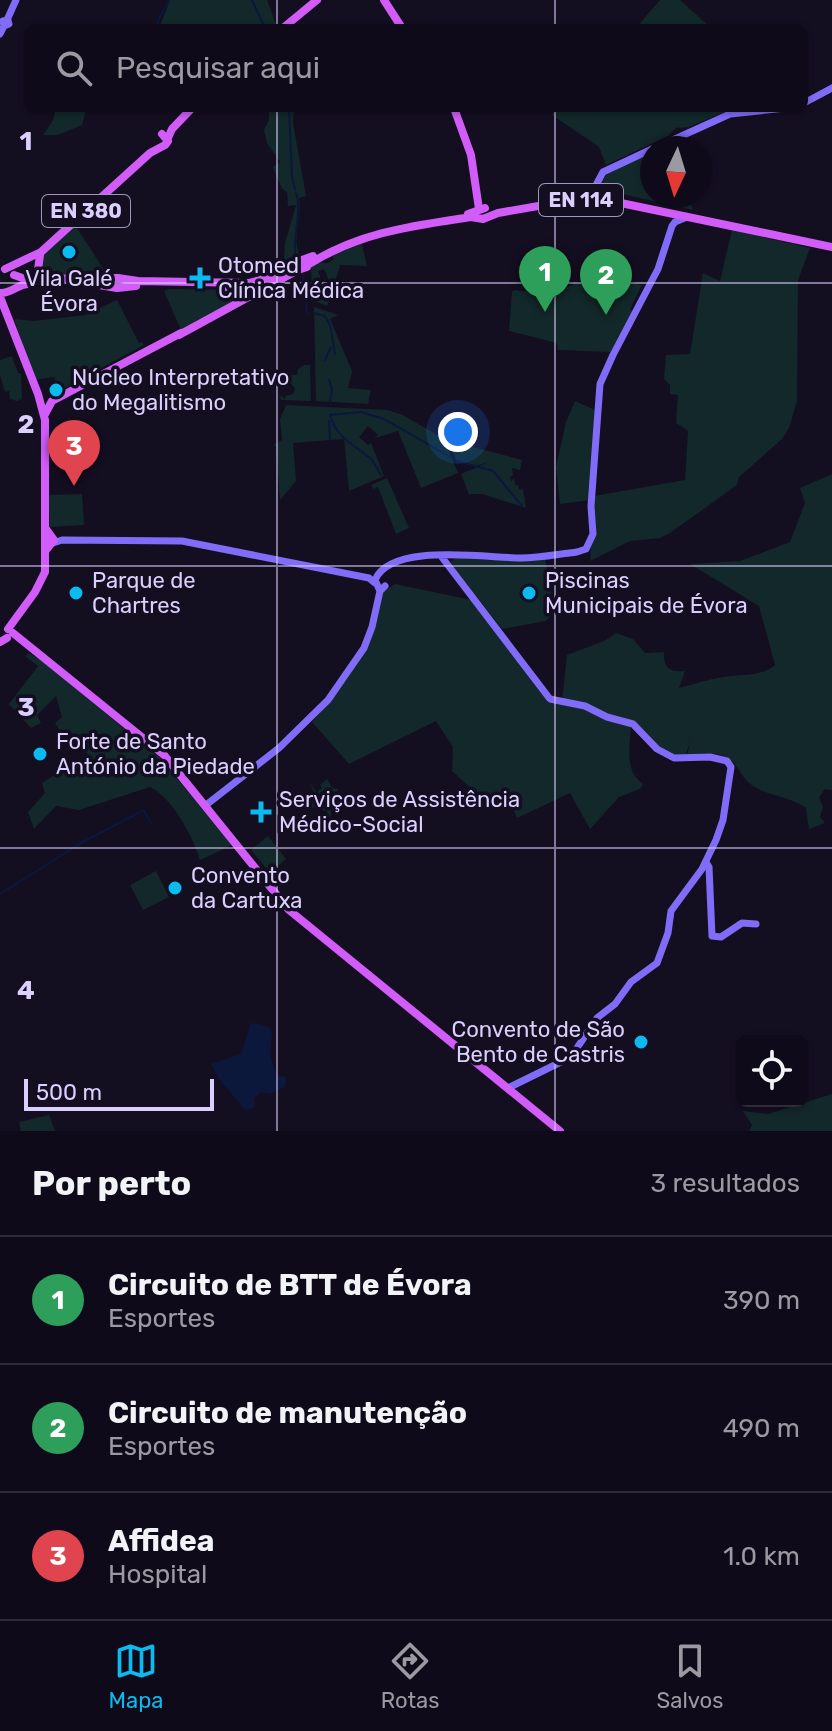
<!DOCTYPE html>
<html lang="pt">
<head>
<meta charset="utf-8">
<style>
  :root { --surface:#0f0a19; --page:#1d1826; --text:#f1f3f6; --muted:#9b9aa2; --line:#2f2b38; --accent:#0bbaee }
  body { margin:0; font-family:Rubik,sans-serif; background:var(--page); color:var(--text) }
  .controls { position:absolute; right:24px; bottom:24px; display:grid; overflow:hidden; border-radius:12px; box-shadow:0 2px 6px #0004 }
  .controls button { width:72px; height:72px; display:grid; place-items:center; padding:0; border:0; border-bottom:2px solid var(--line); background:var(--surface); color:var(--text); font:40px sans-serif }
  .compass { position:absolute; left:640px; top:136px; width:72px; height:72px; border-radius:50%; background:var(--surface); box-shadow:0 2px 6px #0004; rotate:184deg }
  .scale { position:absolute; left:24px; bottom:20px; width:190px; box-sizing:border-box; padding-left:8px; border:4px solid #dbd0fd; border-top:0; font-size:22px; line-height:28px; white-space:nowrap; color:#dbd0fd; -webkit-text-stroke:6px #140e21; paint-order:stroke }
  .you { position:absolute; left:458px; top:432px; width:28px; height:28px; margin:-20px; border:6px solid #fff; border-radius:50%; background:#1a73e8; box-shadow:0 0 0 12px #1a73e833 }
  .badge { display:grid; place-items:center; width:52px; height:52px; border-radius:50%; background:var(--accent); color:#fff; font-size:26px; font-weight:700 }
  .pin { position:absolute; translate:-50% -66px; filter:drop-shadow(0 2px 4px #0008) }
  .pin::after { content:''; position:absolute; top:42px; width:28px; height:24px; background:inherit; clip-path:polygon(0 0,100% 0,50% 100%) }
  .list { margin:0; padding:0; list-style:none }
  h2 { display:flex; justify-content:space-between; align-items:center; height:104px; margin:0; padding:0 32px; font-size:34px }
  h2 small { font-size:26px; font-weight:400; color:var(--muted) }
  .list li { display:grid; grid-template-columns:52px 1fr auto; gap:24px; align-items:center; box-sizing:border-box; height:128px; padding:0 32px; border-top:2px solid var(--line) }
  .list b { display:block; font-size:30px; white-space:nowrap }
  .list p { margin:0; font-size:26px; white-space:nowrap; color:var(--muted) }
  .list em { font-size:26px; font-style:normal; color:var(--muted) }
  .icon { flex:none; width:44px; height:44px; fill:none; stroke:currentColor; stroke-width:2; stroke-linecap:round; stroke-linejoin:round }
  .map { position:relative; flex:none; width:832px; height:1131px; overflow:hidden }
  .search { position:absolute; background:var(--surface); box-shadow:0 2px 6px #0004; left:24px; right:24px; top:24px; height:88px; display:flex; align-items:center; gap:20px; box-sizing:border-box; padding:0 28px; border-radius:12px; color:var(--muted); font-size:30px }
  .sheet { height:488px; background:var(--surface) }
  nav { display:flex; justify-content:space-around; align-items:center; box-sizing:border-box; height:112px; border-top:2px solid var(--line); background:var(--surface); font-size:22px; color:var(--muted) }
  nav a { display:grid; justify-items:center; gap:4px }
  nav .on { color:var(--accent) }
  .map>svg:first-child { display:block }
</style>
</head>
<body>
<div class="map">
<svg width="832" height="1131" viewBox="0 0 832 1131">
  <rect width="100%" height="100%" fill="#140e21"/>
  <path fill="#12282a" d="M 170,0 L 267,0 L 277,27 L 159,28 Z
    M 660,0 L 680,0 L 711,28 L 636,28 Z
    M 56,108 L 86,110 L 82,125 L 58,135 L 43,135 L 53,120 Z
    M 269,108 L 294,108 L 293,123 L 306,196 L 299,198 C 302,220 291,235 300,257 L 271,277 L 284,264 L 285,243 L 296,205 L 288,206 L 287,192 L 282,189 L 273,167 L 280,162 L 267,143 L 264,130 L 269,120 Z
    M 557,108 L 734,108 L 689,127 L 676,128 L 668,136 L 606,165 L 599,147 L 552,115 Z
    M 652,151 L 652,196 L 688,196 L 693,210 L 604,190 L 602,183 L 607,173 Z
    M 75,225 L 104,270 L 105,275 L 49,276 L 41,270 L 42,255 Z
    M 732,230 L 810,248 L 798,280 L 797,401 L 789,428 L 782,439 L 739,477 L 737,485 L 670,533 L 660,538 L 630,541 L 590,561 L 594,496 L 685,480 L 688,431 L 676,423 L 678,395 L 670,394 L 670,385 L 664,379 L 666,355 L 690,354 L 703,273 L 720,281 Z
    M 361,240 L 367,266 L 340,265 L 333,290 L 324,269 L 318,271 L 328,298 L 331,297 L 327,306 L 312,300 L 311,266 L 315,262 L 328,263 L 334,259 L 332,256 Z
    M 603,277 L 642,285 L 630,309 L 633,311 L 611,352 L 558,350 L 557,343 L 509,331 L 512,292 L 514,290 L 548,294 L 585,280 Z
    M 170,289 L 231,290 L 237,295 L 229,304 L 181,330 L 164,291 Z
    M 117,300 L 139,343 L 142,342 L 144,345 L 59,391 L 54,377 L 34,380 L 14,319 L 34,321 L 86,315 Z
    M 314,307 L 338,315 L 330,319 L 352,371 L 348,388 L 371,390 L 368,404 L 316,401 Z
    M 12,356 L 18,373 L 21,374 L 22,399 L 17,401 L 10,399 L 9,391 L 5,392 L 0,375 L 0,360 Z
    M 304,365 L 310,365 L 311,401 L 281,400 L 279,395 L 285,399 L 286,396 L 293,394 L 295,388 L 288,381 L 269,379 L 269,373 L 297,375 L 298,369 Z
    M 575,401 L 595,410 L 590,500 L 560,504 L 556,467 L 566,422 Z
    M 286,405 L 387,410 L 403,415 L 439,436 L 447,447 L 458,473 L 421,488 L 398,431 L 375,438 L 378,435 L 368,426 L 359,437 L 368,445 L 371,443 L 384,476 L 349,491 L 344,439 L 293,443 L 296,481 L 280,500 L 276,446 L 273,445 L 282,440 L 280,419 Z
    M 454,442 L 522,460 L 520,470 L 512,468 L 513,476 L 510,476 L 511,481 L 514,478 L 515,485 L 518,485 L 519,490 L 523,489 L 526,508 L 482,494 L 469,494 L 461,474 L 489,462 L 476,466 L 456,460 L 450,446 Z
    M 832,474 L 832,790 L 825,789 L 819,797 L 823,807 L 820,817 L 825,823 L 809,829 L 806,808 C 789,796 765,796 749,783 C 739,774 737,761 724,756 C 713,751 698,754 687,755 L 691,740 L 685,757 C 662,757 653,737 637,726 C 623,716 581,707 562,701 L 567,655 L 604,641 L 616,633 L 633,639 L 645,653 L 664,652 C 663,668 669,672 685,671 L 679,688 C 694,684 709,679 724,677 C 741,674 761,677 775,665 L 759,606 L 690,564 L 740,561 L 790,542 L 805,503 L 800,488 Z
    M 387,478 L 409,528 L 396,534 L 378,487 L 373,489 L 371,485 Z
    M 82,494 L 84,525 L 50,527 L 48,495 Z
    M 461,557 L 545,557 L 554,612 L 546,621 L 502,629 L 450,563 L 454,559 Z
    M 395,584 L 472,600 L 547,697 L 547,702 L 573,705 L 631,725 C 630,747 624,771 643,784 L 640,789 L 619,797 L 590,829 L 570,793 L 517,818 L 511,803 L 506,800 L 480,809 L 475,792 L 452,771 L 453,747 L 436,721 L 349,764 L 312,722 C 350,678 373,648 383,592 Z
    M 29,653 L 42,661 L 159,757 L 232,845 L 200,860 C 193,837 172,797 150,787 L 79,810 L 56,806 L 34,829 L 28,812 L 45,793 L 42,783 L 70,765 L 76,772 L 98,765 L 81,747 L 73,751 L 55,723 L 62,717 L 56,696 L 37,715 L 41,723 L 31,728 L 9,704 L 38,666 L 25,656 Z
    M 327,779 L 332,788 L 338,789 L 338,793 L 332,791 L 331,818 L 324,817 L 327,816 L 327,811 L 303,805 L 301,810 L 296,805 L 308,795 L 310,798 L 315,794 L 310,784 L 317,792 L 322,788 L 320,785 Z
    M 268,836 L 286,859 L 270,873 L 251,850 Z
    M 156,871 L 169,897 L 143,910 L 130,885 Z
    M 832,1094 L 832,1131 L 749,1131 L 752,1125 L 743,1111 L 768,1114 Z
    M 49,1115 L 55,1131 L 21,1131 L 19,1122 Z"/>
  <path fill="#0c173c" d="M 251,1023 C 282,1027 269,1033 271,1055 C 271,1061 275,1069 277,1075 L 286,1077 L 285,1087 L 270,1094 L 262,1092 L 254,1098 L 255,1107 L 246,1111 L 219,1079 L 211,1064 L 241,1054 Z"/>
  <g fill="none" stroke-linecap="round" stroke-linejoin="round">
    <path stroke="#0c173c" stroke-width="2" d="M 252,0 L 265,28
      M 158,28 L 158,21 L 169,0
      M 289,108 L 292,177 L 295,189
      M 296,192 C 303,215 291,236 296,260
      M 303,275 L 307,313
      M 314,313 L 325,316 L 330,325 L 335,354
      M 325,360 L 331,347
      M 329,380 L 332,389 L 330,402
      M 329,421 L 330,440
      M 457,461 L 493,471 L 522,506
      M 381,475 C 377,469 375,462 370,458 C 354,445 335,436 330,415 L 361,412 L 384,419 L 452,458
      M 0,894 L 81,843 L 142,811 L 144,811 L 151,823"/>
    <path stroke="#816cf8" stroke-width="7" d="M 7,20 L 16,0
      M 0,34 L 4,26 L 9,24 L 8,20 L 3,21 L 4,26
      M 804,103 L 832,88
      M 655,148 L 730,114 L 786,108
      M 598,199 L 594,189 L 603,172 L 652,149
      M 53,543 L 62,540 L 182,541 L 369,578 L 375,583
      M 441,556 L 550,699 L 585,706 L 607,717 L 633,724 L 657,749 L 674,758 L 710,757 L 727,761 L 731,767 L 723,820 L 716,840 L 702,869 L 671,911 L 668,933 L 657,963 L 631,982 L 615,1004 L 597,1018 L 571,1057 L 508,1088
      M 380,591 L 375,580 C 391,542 487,558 521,558 C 540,558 559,554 577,552 L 586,549 L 593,534 L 591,506 L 600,384 L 613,355 L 658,269 L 672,226 L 675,222 L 687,217
      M 206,805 L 279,748 L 328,700 L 364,648 L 372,627 L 380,591 L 385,586
      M 706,862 L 709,867 L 712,936 L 721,937 L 742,923 L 756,924"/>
    <path stroke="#d25cf8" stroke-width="8" d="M 384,0 L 402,28
      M 283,28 L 317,0
      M 454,108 L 471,155 L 479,209
      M 168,138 L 172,129 L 192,108
      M 468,214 L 485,208
      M 40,255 L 38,270 L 49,279
      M 309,264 C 361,232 412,226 471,217 L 483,219 L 498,213 L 573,200 L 616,202 L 832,247
      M 5,269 L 41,252 L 150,153 L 165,145 L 168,141 L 162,134
      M 14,275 L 25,279 L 118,278 L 138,281 L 249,283 L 282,274 L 302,260 L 313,256
      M 99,285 L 117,288 L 136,286
      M 226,287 C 237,287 240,297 249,297
      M 0,293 C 11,294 17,284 29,284
      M 0,297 L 38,394 L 45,420 L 45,572 L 35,592 L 8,629
      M 179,335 L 298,270 L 307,267 L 308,261
      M 45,414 L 52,401 L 181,333
      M 46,529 L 54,540 L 46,550
      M 13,633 L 164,755 L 289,910 L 560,1131
      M 0,642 L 7,638"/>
  </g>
  <path fill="none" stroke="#dbd0fd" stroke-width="2" stroke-opacity="0.55" d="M 277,0 L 277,28M 555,0 L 555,28M 277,108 L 277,1131M 555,108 L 555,1131M 0,283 L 832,283M 0,566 L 832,566M 0,848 L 832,848"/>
  <g fill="#0bbaee" stroke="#140e21" stroke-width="3">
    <circle cx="69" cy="252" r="8"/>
    <path d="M196 266h8v8h8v8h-8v8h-8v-8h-8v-8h8z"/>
    <circle cx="56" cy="390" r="8"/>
    <circle cx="76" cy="593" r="8"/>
    <circle cx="529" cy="593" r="8"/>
    <circle cx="40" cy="754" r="8"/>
    <path d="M257 800h8v8h8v8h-8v8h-8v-8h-8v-8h8z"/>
    <circle cx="175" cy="888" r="8"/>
    <circle cx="641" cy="1042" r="8"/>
  </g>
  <g text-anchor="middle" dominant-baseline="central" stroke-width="7" stroke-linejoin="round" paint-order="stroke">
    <g fill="#140e21" stroke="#9f96bb" stroke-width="2">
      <rect x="539" y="184" width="84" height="32" rx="6"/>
      <rect x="42" y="195" width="88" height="32" rx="6"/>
    </g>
    <g font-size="20" font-weight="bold" fill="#dbd0fd">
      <text x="581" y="200">EN 114</text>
      <text x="86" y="211">EN 380</text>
    </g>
    <g font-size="22" fill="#dbd0fd" stroke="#140e21" text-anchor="start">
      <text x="218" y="265">Otomed<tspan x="218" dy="25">Clínica Médica</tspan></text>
      <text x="69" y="278" text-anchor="middle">Vila Galé<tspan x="69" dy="25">Évora</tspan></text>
      <text x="72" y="377">Núcleo Interpretativo<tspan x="72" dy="25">do Megalitismo</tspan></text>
      <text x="92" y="580">Parque de<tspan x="92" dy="25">Chartres</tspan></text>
      <text x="545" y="580">Piscinas<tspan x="545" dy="25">Municipais de Évora</tspan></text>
      <text x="56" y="741">Forte de Santo<tspan x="56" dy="25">António da Piedade</tspan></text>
      <text x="279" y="799">Serviços de Assistência<tspan x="279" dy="25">Médico-Social</tspan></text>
      <text x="191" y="875">Convento<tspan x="191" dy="25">da Cartuxa</tspan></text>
      <text x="625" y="1029" text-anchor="end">Convento de São<tspan x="625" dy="25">Bento de Castris</tspan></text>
    </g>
  </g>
  <g font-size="26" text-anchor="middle" font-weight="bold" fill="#dbd0fd" stroke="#140e21" stroke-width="7" stroke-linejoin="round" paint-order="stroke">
    <text x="26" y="150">1</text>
    <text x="26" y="433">2</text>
    <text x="26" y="716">3</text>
    <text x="26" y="999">4</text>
  </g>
</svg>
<div class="controls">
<button><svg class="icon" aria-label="locate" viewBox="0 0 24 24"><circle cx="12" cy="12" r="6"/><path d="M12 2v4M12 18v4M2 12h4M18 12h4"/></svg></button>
</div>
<svg class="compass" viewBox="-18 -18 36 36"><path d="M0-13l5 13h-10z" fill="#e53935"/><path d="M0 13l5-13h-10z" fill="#9b9aa2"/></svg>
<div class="scale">500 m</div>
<div class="you"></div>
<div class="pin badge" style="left:545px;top:312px;background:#2e9e5b">1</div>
<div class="pin badge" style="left:606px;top:315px;background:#2e9e5b">2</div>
<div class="pin badge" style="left:74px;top:486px;background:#e0444e">3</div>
<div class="search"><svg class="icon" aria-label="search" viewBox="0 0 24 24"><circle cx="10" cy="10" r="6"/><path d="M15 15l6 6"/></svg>Pesquisar aqui</div>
</div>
<section class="sheet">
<h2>Por perto<small>3 resultados</small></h2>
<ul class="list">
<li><span class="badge" style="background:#2e9e5b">1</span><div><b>Circuito de BTT de Évora</b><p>Esportes</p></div><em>390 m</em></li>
<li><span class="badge" style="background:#2e9e5b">2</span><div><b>Circuito de manutenção</b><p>Esportes</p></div><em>490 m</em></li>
<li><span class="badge" style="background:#e0444e">3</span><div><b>Affidea</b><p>Hospital</p></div><em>1.0 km</em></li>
</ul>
</section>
<nav>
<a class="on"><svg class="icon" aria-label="map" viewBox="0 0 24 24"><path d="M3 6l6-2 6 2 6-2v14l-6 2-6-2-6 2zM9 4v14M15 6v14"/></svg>Mapa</a>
<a><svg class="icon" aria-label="directions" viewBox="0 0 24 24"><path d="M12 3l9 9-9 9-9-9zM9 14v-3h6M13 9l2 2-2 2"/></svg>Rotas</a>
<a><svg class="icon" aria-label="saved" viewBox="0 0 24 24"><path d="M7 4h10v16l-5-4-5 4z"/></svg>Salvos</a>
</nav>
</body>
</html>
